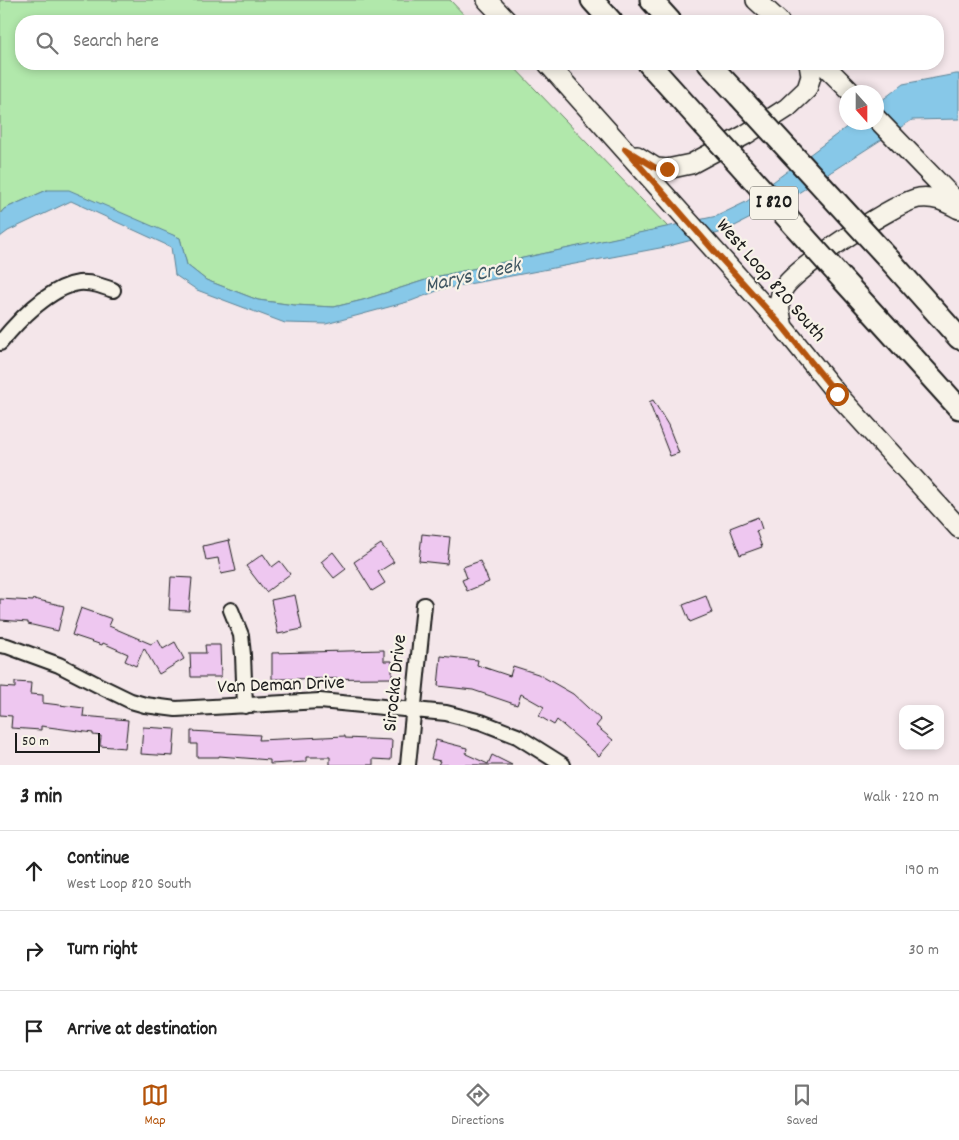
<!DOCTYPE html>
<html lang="en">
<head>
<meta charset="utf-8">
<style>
  :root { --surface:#fff; --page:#f2f2f2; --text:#222; --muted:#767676; --line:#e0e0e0; --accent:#b45309 }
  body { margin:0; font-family:Dekko,sans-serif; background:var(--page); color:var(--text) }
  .controls { position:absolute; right:15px; bottom:15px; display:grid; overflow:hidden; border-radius:10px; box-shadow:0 2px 8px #0003 }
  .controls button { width:45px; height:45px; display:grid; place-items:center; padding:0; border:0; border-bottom:1px solid var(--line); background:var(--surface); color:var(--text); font:25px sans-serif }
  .compass { position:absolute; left:839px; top:85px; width:45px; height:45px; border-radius:50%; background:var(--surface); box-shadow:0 2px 8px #0003; rotate:159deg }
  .scale { position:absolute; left:15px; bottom:12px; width:85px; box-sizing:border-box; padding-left:5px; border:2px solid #1c1c1c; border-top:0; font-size:14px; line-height:18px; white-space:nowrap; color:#1c1c1c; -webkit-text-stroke:4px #f7f3e8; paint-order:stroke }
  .stop { position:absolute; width:15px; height:15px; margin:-11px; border:4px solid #b45309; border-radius:50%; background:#fff }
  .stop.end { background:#b45309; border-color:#fff; box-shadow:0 1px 5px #0008 }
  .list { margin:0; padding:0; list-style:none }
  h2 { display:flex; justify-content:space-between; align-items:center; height:65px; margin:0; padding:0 20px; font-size:21px }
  h2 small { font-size:16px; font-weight:400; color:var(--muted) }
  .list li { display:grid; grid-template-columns:32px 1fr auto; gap:15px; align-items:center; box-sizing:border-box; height:80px; padding:0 20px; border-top:1px solid var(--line) }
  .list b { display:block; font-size:19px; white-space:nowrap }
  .list p { margin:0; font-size:16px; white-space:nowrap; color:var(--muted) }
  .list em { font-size:16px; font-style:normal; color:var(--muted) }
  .icon { flex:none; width:28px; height:28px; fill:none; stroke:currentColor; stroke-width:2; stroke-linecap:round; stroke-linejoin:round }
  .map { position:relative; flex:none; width:959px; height:765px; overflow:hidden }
  .search { position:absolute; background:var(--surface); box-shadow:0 2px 8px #0003; left:15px; right:15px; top:15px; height:55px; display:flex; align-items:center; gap:12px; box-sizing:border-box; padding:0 18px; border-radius:20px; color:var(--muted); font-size:19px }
  .sheet { height:305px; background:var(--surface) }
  nav { display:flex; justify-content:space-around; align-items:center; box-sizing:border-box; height:70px; border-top:1px solid var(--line); background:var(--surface); font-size:14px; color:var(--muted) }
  nav a { display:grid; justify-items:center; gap:2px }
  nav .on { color:var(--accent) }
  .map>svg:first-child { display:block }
</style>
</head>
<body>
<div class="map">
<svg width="959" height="765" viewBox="0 0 959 765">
  <rect width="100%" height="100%" fill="#f4e6ea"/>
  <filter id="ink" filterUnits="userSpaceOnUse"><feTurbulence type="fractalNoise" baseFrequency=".02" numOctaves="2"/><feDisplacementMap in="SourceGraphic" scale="10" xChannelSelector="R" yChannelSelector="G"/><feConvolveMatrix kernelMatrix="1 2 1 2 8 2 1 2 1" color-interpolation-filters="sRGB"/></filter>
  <g filter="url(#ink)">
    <path fill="#b1e8ab" stroke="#668264" d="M 0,0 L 450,0 L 470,21 L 21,21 L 21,64 L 511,64 L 668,227 L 435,277 L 363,300 L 334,307 L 294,305 L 258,300 L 206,280 L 187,265 L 180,238 L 47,190 L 4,209 L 0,214 Z"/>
    <path fill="#87c8e8" stroke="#5c8396" d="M 956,74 L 959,74 L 959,119 L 912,120 L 792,197 L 723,232 L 665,247 L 442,289 L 411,301 L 326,324 L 285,323 L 197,290 L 175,275 L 171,247 L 71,201 L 8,231 L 0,237 L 0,214 L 4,209 L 47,190 L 69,190 L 180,238 L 187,265 L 206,280 L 258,300 L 294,305 L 334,307 L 363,300 L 435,277 L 717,216 L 746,202 L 852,123 L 876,122 L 877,104 L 903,84 Z"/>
    <path fill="#eec7f0" stroke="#1c1c1c" d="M 653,400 L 668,425 L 679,453 L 670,456 L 649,402 Z
      M 758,517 L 762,529 L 756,531 L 762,547 L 740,555 L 730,528 Z
      M 422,534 L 450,537 L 447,564 L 419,561 Z
      M 229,540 L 236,571 L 221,574 L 218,558 L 206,560 L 203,546 Z
      M 381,544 L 394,562 L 378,572 L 385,583 L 372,591 L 354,562 Z
      M 333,552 L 346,569 L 334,578 L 321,562 Z
      M 263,554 L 272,567 L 280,561 L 290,574 L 266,592 L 246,566 Z
      M 480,561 L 489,582 L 467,591 L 462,580 L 467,578 L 463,567 Z
      M 171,577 L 192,578 L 189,611 L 169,610 Z
      M 295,595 L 302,629 L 278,634 L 271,600 Z
      M 706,596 L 712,613 L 690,622 L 683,605 Z
      M 0,599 L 33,601 L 34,599 L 64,606 L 58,631 L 28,624 L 28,622 L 0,620 Z
      M 81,608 L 112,619 L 109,626 L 151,644 L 158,640 L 163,649 L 175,642 L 184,659 L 159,674 L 144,648 L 136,666 L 125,661 L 128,654 L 103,643 L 102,645 L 72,635 Z
      M 205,645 L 220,645 L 221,677 L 191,677 L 190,653 L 206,653 Z
      M 384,650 L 384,661 L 392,661 L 392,678 L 272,679 L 272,653 Z
      M 441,656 L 478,660 L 477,665 L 510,676 L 513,666 L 538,674 L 573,694 L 601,720 L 596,726 L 613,740 L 599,756 L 557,720 L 554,725 L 539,716 L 544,707 L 521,694 L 517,705 L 473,690 L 438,686 Z
      M 15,682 L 31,683 L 30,694 L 43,695 L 43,703 L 84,708 L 83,716 L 128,720 L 125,748 L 100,746 L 101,736 L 93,735 L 93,733 L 41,726 L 41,730 L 11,728 L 12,716 L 0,715 L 0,687 L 15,688 Z
      M 143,727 L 175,729 L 173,756 L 141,754 Z
      M 191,731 L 260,735 L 259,740 L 345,736 L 345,738 L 392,740 L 391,760 L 373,759 L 373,765 L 330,765 L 330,757 L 306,757 L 306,762 L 270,764 L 270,760 L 219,756 L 219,757 L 197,757 L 197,744 L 191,744 Z
      M 436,740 L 467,748 L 466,754 L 488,764 L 492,755 L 512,765 L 438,765 L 440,761 L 431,759 Z"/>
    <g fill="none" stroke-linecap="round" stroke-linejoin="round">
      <defs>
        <path id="minor" d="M 0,343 C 18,321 50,287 79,283 C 91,282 102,286 113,290
          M 231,610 L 241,635 L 243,655 L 245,706
          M 0,645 L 7,646 L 59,665 L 98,685 L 131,701 L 145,705 L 176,709 L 320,701 L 446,713 L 481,722 L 517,736 L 563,765
          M 408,765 L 424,605"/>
        <path id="major" d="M 487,0 L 507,21
          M 756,0 L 779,21
          M 548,64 L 783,327 L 837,394 L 959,528
          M 823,64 L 851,92
          M 876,118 L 959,204
          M 637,156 L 656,168 L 667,169 L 691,164 L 745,135 L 787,108 L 807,89 L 811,76 L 809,64
          M 783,327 C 780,313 776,299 785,286 C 801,265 895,202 919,198 C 935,196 946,202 959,209"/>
        <path id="highway" d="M 592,0 L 611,21
          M 651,0 L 670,21
          M 649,64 L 704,125
          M 709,64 L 739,96
          M 887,257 L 959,338
          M 843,280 L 959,408"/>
      </defs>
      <use href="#minor" stroke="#1c1c1c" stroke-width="18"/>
      <use href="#major" stroke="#1c1c1c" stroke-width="22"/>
      <use href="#highway" stroke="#1c1c1c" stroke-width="25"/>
      <use href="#minor" stroke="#f7f3e8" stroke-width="14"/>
      <use href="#major" stroke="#f7f3e8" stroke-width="19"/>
      <use href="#highway" stroke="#f7f3e8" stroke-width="21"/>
      <defs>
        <path id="highway-bridge" d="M 739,96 L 887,257
          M 704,125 L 843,280"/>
      </defs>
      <use href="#highway-bridge" stroke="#1c1c1c" stroke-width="25" stroke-linecap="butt"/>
      <use href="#highway-bridge" stroke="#f7f3e8" stroke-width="21"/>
    </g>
  </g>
  <g fill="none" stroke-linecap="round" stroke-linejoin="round" filter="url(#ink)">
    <path stroke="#b45309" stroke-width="6" d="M 667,169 L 656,168 L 625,149 L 714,251 L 783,327 L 837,394"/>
  </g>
  <g text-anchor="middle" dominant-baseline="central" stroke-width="4.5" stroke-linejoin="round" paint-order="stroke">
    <rect fill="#f7f3e8" stroke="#5e5c59" stroke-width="1" x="750" y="186.5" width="48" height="33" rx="4"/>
    <g font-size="19" font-weight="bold" fill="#1c1c1c">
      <text x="774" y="203">I 820</text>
    </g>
    <g font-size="20" fill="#1c1c1c" stroke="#f7f3e8">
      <text transform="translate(770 281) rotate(49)">West Loop 820 South</text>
      <text transform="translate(396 683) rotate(-84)">Sirocka Drive</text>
      <text transform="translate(281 686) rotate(-2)">Van Deman Drive</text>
    </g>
    <g font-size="21" font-style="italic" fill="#415863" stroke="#f7f3e8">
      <text transform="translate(473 277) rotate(-13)">Marys Creek</text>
    </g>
  </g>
</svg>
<div class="controls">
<button><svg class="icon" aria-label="layers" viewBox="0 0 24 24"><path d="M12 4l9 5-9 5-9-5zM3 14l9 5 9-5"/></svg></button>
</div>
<svg class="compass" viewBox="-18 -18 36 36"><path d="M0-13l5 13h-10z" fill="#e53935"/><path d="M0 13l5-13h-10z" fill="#767676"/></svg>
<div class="scale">50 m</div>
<div class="stop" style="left:837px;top:394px"></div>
<div class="stop end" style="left:667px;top:169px"></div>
<div class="search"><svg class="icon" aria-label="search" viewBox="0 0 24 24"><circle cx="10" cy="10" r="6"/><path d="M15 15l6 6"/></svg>Search here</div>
</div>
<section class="sheet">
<h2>3 min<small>Walk · 220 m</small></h2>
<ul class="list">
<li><svg class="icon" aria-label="ahead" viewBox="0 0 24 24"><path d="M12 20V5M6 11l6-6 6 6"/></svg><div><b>Continue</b><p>West Loop 820 South</p></div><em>190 m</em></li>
<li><svg class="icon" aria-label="right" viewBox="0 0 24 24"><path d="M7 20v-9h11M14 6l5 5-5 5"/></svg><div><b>Turn right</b></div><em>30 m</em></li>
<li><svg class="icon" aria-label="arrive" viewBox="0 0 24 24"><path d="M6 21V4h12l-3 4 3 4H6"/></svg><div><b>Arrive at destination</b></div></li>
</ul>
</section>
<nav>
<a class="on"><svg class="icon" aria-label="map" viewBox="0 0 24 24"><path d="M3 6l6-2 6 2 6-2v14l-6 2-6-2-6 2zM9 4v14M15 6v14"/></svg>Map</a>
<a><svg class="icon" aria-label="directions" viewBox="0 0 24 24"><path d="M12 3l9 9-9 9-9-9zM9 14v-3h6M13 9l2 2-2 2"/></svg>Directions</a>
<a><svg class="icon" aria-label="saved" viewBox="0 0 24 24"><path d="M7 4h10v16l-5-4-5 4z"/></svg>Saved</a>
</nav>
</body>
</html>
